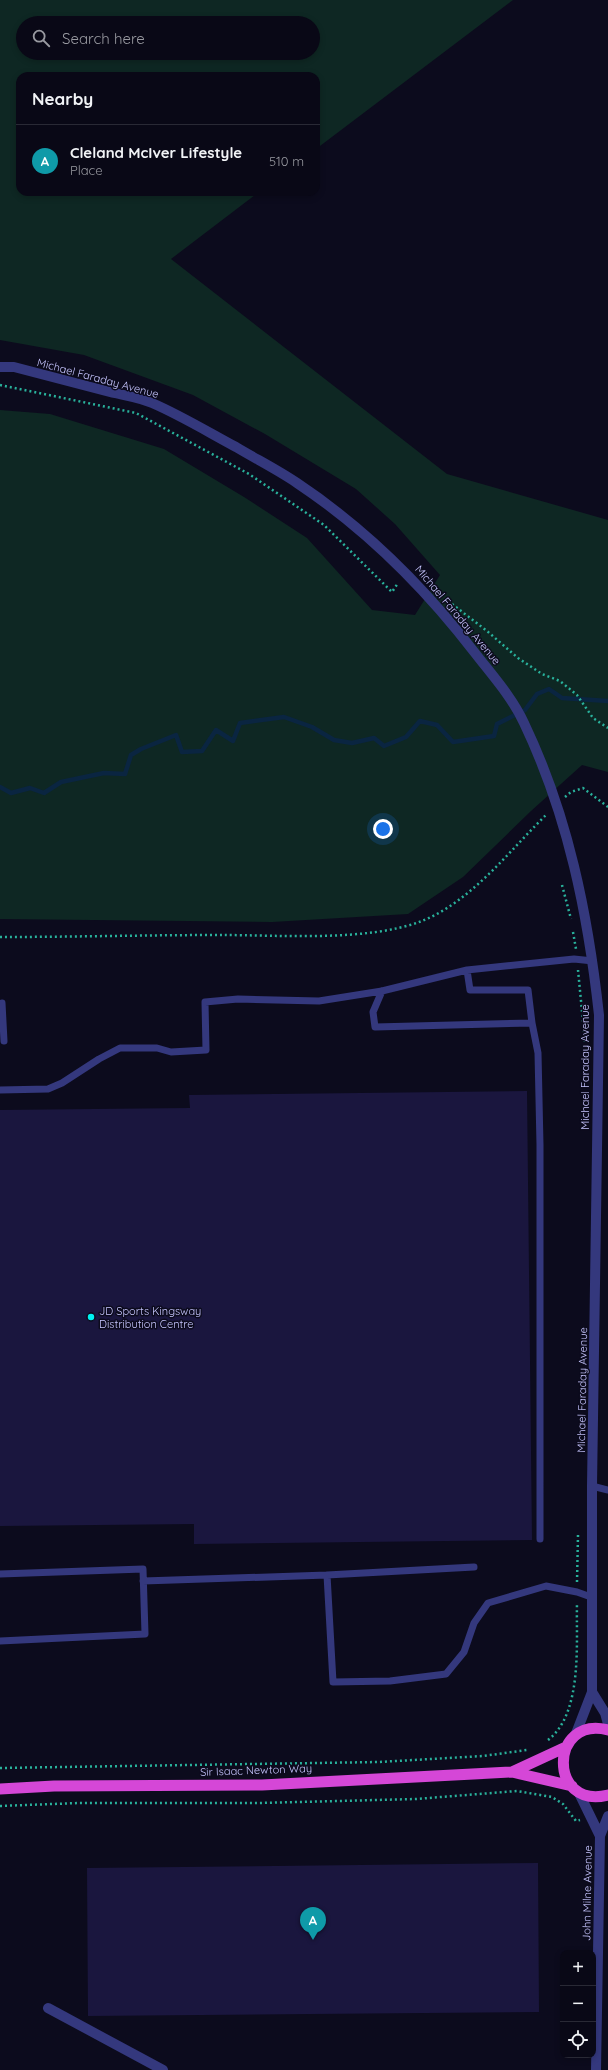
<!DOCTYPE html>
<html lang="en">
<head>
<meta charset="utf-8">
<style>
  :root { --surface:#090816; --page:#171623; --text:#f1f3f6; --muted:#999aa1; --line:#292935; --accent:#ea580c }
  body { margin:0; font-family:Quicksand,sans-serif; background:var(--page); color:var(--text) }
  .controls { position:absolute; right:12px; bottom:12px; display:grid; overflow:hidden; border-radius:8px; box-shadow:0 2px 6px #0003 }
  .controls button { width:36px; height:36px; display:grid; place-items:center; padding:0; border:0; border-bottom:1px solid var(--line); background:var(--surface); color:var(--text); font:20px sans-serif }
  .you { position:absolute; left:383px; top:829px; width:14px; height:14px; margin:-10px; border:3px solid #fff; border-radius:50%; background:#1a73e8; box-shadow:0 0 0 6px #1a73e833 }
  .badge { display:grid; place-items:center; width:26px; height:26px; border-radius:50%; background:var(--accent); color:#fff; font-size:13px; font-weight:700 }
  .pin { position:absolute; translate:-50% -33px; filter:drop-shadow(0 1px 2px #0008) }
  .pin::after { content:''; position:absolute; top:21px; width:14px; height:12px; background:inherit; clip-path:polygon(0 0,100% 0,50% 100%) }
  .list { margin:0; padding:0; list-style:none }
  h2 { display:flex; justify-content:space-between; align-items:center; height:52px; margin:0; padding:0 16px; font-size:17px }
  h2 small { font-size:13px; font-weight:400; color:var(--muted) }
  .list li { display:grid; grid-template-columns:26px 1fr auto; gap:12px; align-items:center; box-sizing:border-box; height:72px; padding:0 16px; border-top:1px solid var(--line) }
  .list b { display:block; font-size:15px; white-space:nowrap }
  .list p { margin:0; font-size:13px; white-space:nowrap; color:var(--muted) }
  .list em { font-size:13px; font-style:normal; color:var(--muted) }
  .icon { flex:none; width:22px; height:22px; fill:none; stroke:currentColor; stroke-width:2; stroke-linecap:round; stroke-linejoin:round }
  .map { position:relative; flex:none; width:608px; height:2070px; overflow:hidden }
  .search { position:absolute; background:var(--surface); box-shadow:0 2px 6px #0003; left:16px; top:16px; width:304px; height:44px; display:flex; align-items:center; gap:10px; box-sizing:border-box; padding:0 14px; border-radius:22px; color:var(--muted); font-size:15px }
  .panel { position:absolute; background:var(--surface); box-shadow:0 2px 6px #0003; left:16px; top:72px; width:304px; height:124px; border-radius:12px }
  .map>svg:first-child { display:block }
</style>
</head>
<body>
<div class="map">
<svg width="608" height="2070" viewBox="0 0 608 2070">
  <rect width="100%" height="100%" fill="#0c0b1d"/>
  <path fill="#0e2723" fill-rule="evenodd" d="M 0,0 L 513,0 L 316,149 L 316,76 L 20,76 L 20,192 L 259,192 L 171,259 L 447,474 L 608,520 L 608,772 L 582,765 L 531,811 L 463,877 L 408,914 L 272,922 L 0,919 L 0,410 L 50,414 L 164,449 L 244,497 L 307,538 L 372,610 L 415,615 L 440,575 L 395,524 L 356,489 L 265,434 L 193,395 L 84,355 L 0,340 ZM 23,23 L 313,23 L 313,53 L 23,53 Z"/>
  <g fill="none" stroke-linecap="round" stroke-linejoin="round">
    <path stroke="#0a2541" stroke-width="4.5" d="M 0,787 L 11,793 L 30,788 L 44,793 L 61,782 L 104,773 L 125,774 L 131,755 L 141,749 L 176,735 L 182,752 L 202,751 L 216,730 L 233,741 L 240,723 L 284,717 L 312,727 L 334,740 L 352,743 L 374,738 L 384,746 L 406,737 L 420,721 L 437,725 L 453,742 L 494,736 L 497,724 L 525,710 L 537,694 L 549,689 L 562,698 L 608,701"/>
  </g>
  <path fill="#1a163e" d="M 527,1091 L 532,1540 L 194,1544 L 194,1524 L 0,1526 L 0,1110 L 190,1108 L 189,1095 Z
    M 538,1863 L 539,2012 L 88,2016 L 87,1868 Z"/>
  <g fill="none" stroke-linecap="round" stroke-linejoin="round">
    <path stroke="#29b19b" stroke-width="2.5" stroke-dasharray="2 3" stroke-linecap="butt" d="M 0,385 L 136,413 L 249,474 L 324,525 L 392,592 L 398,583
      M 452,604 L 487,631 L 518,658 L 542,674 L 560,681 L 577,695 L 593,718 L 608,728
      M 565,797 L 571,792 L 583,788 L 608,807
      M 562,885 L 571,919
      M 573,932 L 576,949
      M 0,937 C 73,937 147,935 221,935 C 280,935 367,942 422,921 C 472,901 509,851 547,814
      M 578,970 L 585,1042
      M 577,1582 L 578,1535
      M 548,1740 C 583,1713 576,1643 577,1603
      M 0,1768 L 379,1762 L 483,1756 L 527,1750
      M 0,1806 L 79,1803 L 259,1803 L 416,1799 L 517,1791 L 552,1797 L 563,1804 L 576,1821 L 580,1820"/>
    <path stroke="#34387d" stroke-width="7" d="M 467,970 L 470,990 L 528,990 L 532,1023
      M 382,991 L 373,1012 L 375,1027 L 532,1023 L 538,1053 L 540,1145 L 540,1539
      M 2,1003 L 4,1041
      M 0,1090 L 48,1089 L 62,1083 L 99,1059 L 120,1048 L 157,1048 L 171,1052 L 206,1050 L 205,1002 L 238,999 L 319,1001 L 382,991 L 467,970 L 574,959 L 593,961
      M 592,1486 L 608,1490
      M 0,1574 L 143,1569 L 145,1634 L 0,1641
      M 327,1575 L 333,1682 L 390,1681 L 446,1674 L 464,1652 L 474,1623 L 488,1603 L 546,1586 L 577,1592 L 591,1597
      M 143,1581 L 327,1575 L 474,1567"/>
    <path stroke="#34387d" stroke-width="10" d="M 0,367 L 14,367 C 44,375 75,383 106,391 C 121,395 138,397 152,403 C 180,415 208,432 236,447 C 256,459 278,470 297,483 C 366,529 425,588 475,653 C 492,675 512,697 524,723 C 568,815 588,914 599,1015 L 592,1486 L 592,1692 L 575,1736
      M 592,1692 L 605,1713 L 608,1724
      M 579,1793 L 600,1836
      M 48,2008 L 163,2070
      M 596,2070 L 600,1836 L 608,1816"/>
    <path stroke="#d547d7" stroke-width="11" d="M 608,1730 C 549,1715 548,1810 608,1795
      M 512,1772 L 566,1747
      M 0,1789 L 54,1786 L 262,1785 L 512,1772 L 572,1786"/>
  </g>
  <circle fill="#00f1f1" stroke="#0c0b1d" stroke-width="1.5" cx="91" cy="1317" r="4"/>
  <g text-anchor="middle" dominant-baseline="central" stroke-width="3" stroke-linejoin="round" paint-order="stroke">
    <g font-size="11" fill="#c7c6ff" stroke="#0c0b1d">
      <text transform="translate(98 378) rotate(15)">Michael Faraday Avenue</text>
      <text transform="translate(458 615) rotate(50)">Michael Faraday Avenue</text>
      <text transform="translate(585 1067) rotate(-90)">Michael Faraday Avenue</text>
      <text transform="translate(582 1390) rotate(-89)">Michael Faraday Avenue</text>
      <text transform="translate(256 1770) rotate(-2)">Sir Isaac Newton Way</text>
      <text transform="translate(587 1893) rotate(-89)">John Milne Avenue</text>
    </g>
    <g font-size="11" fill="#c7c6ff" stroke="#0c0b1d" text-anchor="start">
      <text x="99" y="1311">JD Sports Kingsway<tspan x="99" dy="13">Distribution Centre</tspan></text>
    </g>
  </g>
</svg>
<div class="controls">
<button>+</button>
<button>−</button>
<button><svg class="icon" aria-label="locate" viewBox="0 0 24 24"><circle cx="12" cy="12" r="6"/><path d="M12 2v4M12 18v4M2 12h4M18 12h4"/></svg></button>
</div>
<div class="you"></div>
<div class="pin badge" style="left:313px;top:1940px;background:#0f9aa8">A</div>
<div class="search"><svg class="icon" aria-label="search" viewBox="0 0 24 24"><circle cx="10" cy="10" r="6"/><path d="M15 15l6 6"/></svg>Search here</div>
<section class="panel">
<h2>Nearby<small></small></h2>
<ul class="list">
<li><span class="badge" style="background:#0f9aa8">A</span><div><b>Cleland McIver Lifestyle</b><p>Place</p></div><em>510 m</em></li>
</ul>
</section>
</div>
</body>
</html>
